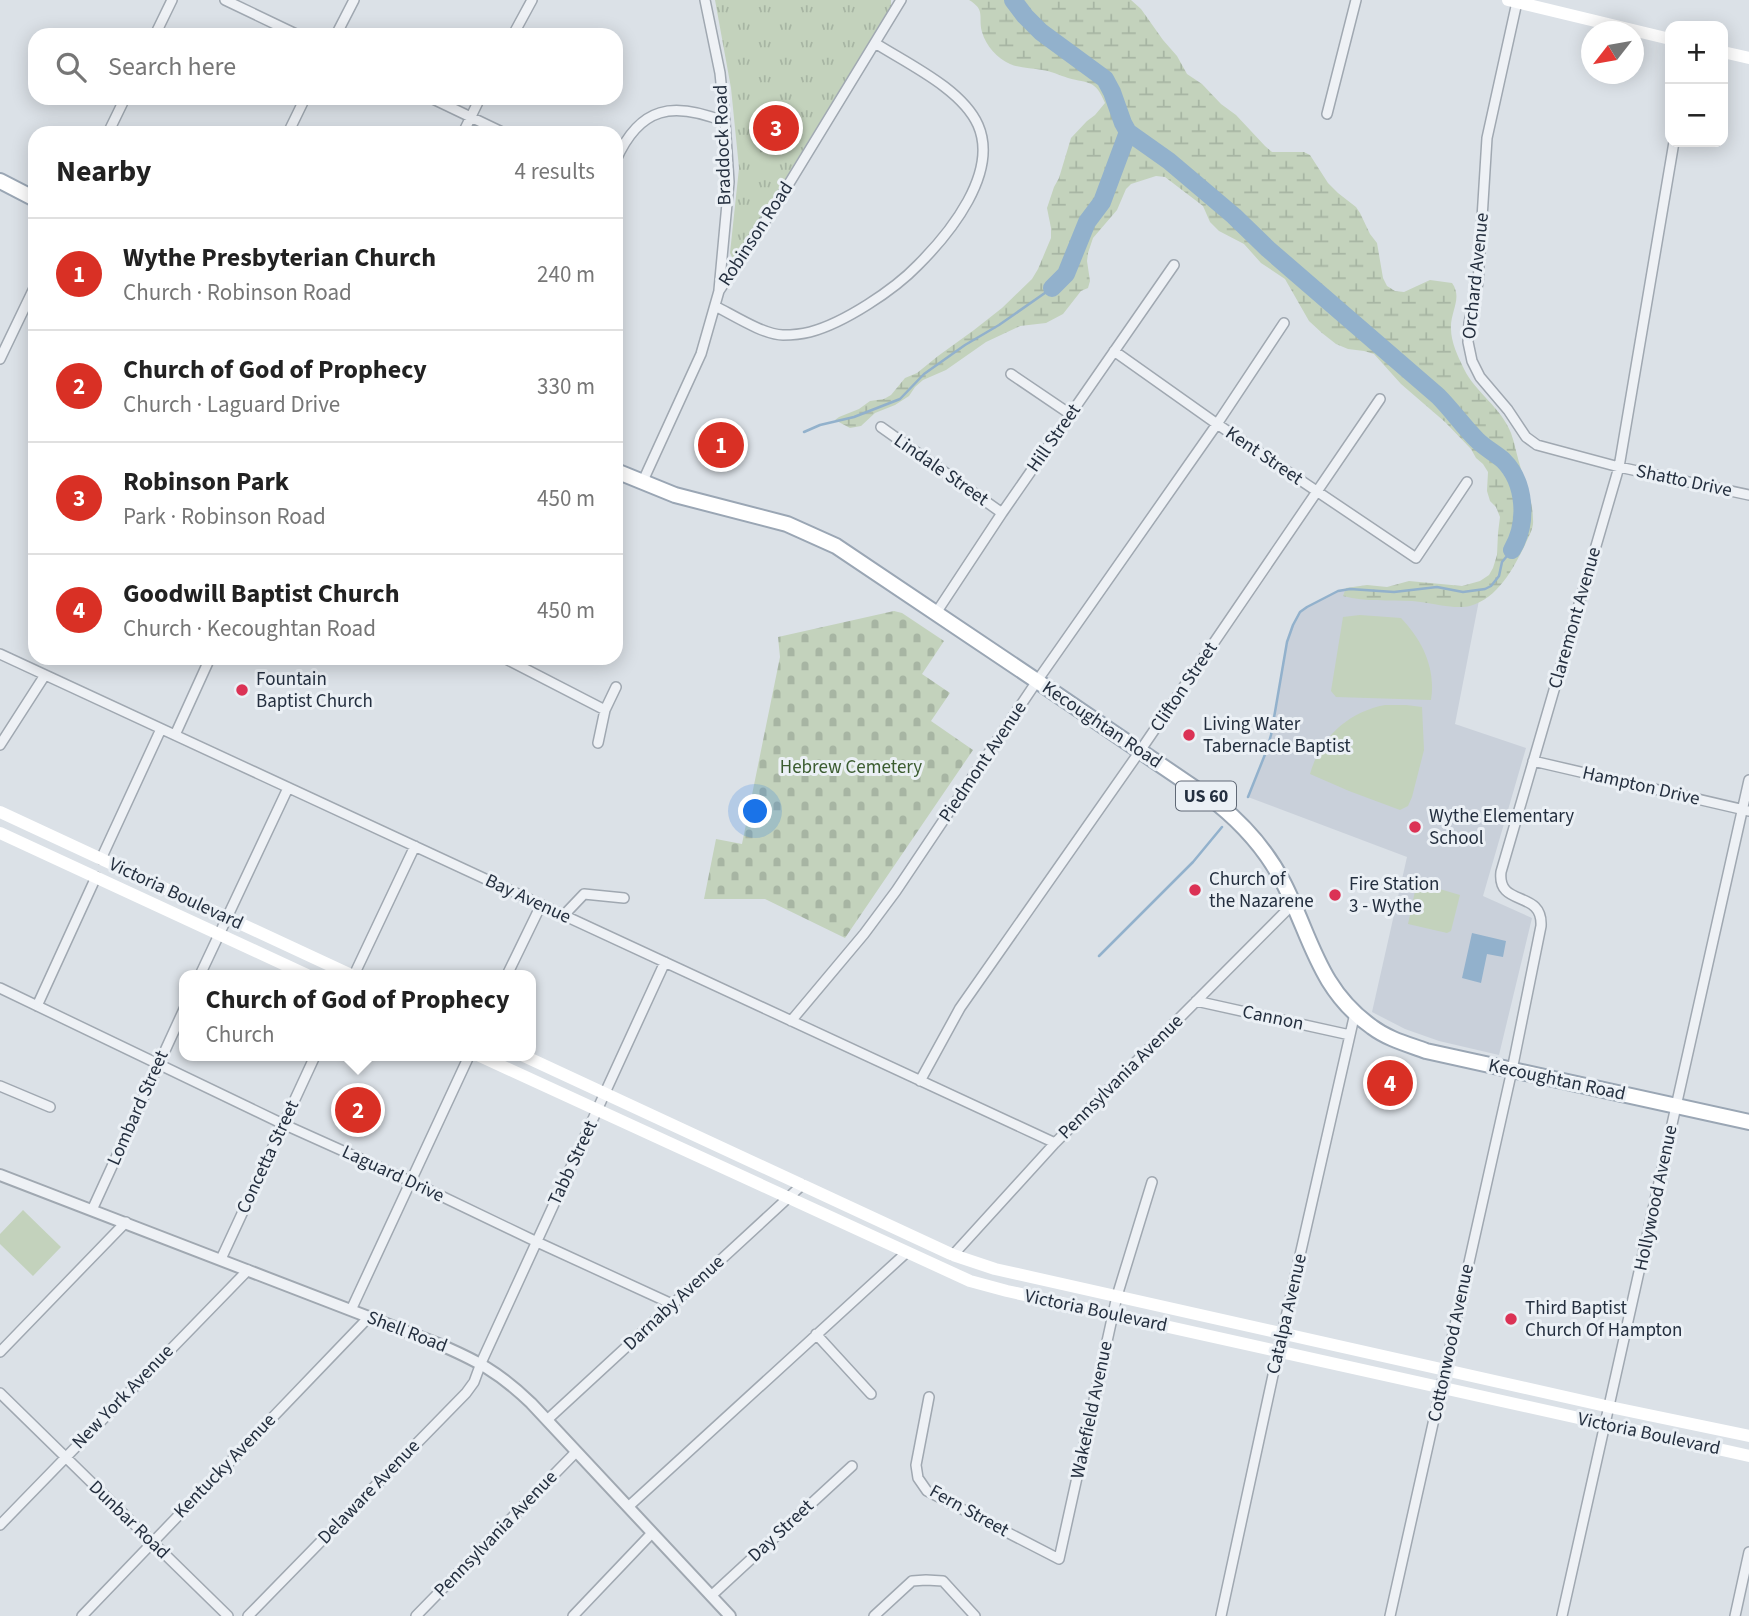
<!DOCTYPE html>
<html lang="en">
<head>
<meta charset="utf-8">
<style>
  :root { --surface:#fff; --page:#f2f2f2; --text:#222; --muted:#767676; --line:#e0e0e0; --accent:#d93025 }
  body { margin:0; font-family:"Source Sans 3",sans-serif; background:var(--page); color:var(--text) }
  .controls { position:absolute; right:21px; top:21px; display:grid; overflow:hidden; border-radius:14px; box-shadow:0 4px 18px #0003 }
  .controls button { width:63px; height:63px; display:grid; place-items:center; padding:0; border:0; border-bottom:2px solid var(--line); background:var(--surface); color:var(--text); font:35px sans-serif }
  .compass { position:absolute; left:1581px; top:21px; width:63px; height:63px; border-radius:50%; background:var(--surface); box-shadow:0 4px 18px #0003; rotate:239deg }
  .you { position:absolute; left:756px; top:812px; width:24px; height:24px; margin:-18px; border:5px solid #fff; border-radius:50%; background:#1a73e8; box-shadow:0 0 0 10px #1a73e833 }
  .badge { display:grid; place-items:center; width:46px; height:46px; border-radius:50%; background:var(--accent); color:#fff; font-size:23px; font-weight:700 }
  .pin { position:absolute; translate:-50% -50%; border:4px solid #fff; box-shadow:0 2px 7px #0006 }
  .popup { position:absolute; left:179px; top:970px; width:357px; height:91px; box-sizing:border-box; display:grid; place-content:center; border-radius:14px; background:var(--surface); filter:drop-shadow(0 2px 5px #0005); font-size:23px; white-space:nowrap; color:var(--muted) }
  .popup b { font-size:26px; color:var(--text) }
  .popup::after { content:''; position:absolute; left:50%; top:100%; margin-left:-14px; border:14px solid transparent; border-top-color:var(--surface) }
  .list { margin:0; padding:0; list-style:none }
  h2 { display:flex; justify-content:space-between; align-items:center; height:91px; margin:0; padding:0 28px; font-size:30px }
  h2 small { font-size:23px; font-weight:400; color:var(--muted) }
  .list li { display:grid; grid-template-columns:46px 1fr auto; gap:21px; align-items:center; box-sizing:border-box; height:112px; padding:0 28px; border-top:2px solid var(--line) }
  .list b { display:block; font-size:26px; white-space:nowrap }
  .list p { margin:0; font-size:23px; white-space:nowrap; color:var(--muted) }
  .list em { font-size:23px; font-style:normal; color:var(--muted) }
  .icon { flex:none; width:38px; height:38px; fill:none; stroke:currentColor; stroke-width:2; stroke-linecap:round; stroke-linejoin:round }
  .map { position:relative; flex:none; width:1749px; height:1616px; overflow:hidden }
  .search { position:absolute; background:var(--surface); box-shadow:0 4px 18px #0003; left:28px; top:28px; width:595px; height:77px; display:flex; align-items:center; gap:18px; box-sizing:border-box; padding:0 24px; border-radius:21px; color:var(--muted); font-size:26px }
  .panel { position:absolute; background:var(--surface); box-shadow:0 4px 18px #0003; left:28px; top:126px; width:595px; height:539px; border-radius:21px }
  .map>svg:first-child { display:block }
</style>
</head>
<body>
<div class="map">
<svg width="1749" height="1616" viewBox="0 0 1749 1616">
  <defs>
    <pattern id="grass-tufts" width="24" height="20" patternUnits="userSpaceOnUse" patternTransform="scale(1.75)"><rect width="24" height="20" fill="#c3d2bc"/><path d="M3 7l-1-3M5 7V3M7 7l1-3M15 17l-1-3M17 17v-4M19 17l1-3" fill="none" stroke="#a7b5a3"/></pattern>
    <pattern id="wetland-marsh" width="20" height="14" patternUnits="userSpaceOnUse" patternTransform="scale(1.75)"><rect width="20" height="14" fill="#c3d2bc"/><path d="M1 5h8M5 5V1M11 12h8M15 12V8" fill="none" stroke="#a7b5a3"/></pattern>
    <pattern id="cemetery-stones" width="16" height="16" patternUnits="userSpaceOnUse" patternTransform="scale(1.75)"><rect width="16" height="16" fill="#c3d2bc"/><path d="M2 7V4a2 2 0 0 1 4 0v3zM10 15v-3a2 2 0 0 1 4 0v3z" fill="#a7b5a3"/></pattern>
  </defs>
  <rect width="100%" height="100%" fill="#dbe1e7"/>
  <path fill="#c9d0da" d="M 1350,589 L 1481,590 L 1455,724 L 1526,748 L 1483,896 L 1532,918 L 1499,1055 L 1439,1041 L 1405,1029 L 1372,1012 L 1407,857 L 1248,797 L 1259,772 L 1271,735 L 1283,660 L 1293,625 L 1300,612 L 1307,607 L 1338,591 Z"/>
  <path fill="url(#grass-tufts)" d="M 715,0 L 891,0 L 891,6 L 740,253 L 735,258 L 732,257 L 730,253 L 739,168 L 731,88 Z"/>
  <path fill="url(#wetland-marsh)" d="M 969,0 L 1131,0 L 1141,9 L 1163,40 L 1177,56 L 1187,74 L 1202,84 L 1221,104 L 1236,115 L 1265,146 L 1272,152 L 1304,152 L 1310,155 L 1328,183 L 1338,193 L 1356,207 L 1360,213 L 1370,234 L 1377,243 L 1383,278 L 1387,286 L 1395,291 L 1404,292 L 1430,280 L 1452,283 C 1463,298 1450,312 1451,329 C 1451,342 1458,357 1464,369 C 1475,392 1501,407 1511,433 C 1515,444 1517,457 1521,469 C 1526,486 1533,501 1533,520 C 1534,529 1528,537 1525,545 C 1513,569 1498,598 1470,606 C 1456,610 1427,602 1412,601 C 1388,600 1367,602 1343,596 L 1346,588 L 1367,585 L 1387,587 L 1409,581 L 1462,586 L 1480,581 L 1489,575 L 1493,568 L 1497,555 L 1498,533 L 1500,517 L 1496,507 L 1490,501 L 1487,491 L 1488,472 L 1483,464 L 1476,458 L 1471,449 L 1445,422 L 1401,384 L 1374,354 L 1364,351 L 1348,349 L 1336,344 L 1322,333 L 1309,321 L 1285,279 L 1261,263 L 1244,244 L 1219,231 L 1210,222 L 1203,206 L 1165,177 L 1156,176 L 1131,184 L 1126,189 L 1117,210 L 1093,238 L 1088,253 L 1087,261 L 1090,281 L 1088,288 L 1081,291 L 1063,314 L 1046,323 L 1020,326 L 986,342 L 946,370 L 923,380 L 915,387 L 909,396 L 895,405 L 875,413 L 861,426 L 850,428 L 835,420 L 839,417 L 859,409 L 870,401 L 884,399 L 891,395 L 905,378 L 917,373 L 938,356 L 974,330 L 1002,308 L 1032,279 L 1038,269 L 1051,238 L 1051,228 L 1047,208 L 1054,187 L 1059,178 L 1071,138 L 1087,121 L 1095,115 L 1105,103 C 1095,79 1089,84 1068,78 C 1059,75 1051,71 1042,70 C 1032,68 1019,68 1010,64 C 997,58 986,46 982,32 C 978,17 986,10 969,0 Z"/>
  <path fill="url(#cemetery-stones)" d="M 894,611 L 902,613 L 944,641 L 922,674 L 950,693 L 931,721 L 973,750 L 845,938 L 765,899 L 704,899 L 716,839 L 742,844 L 780,657 L 778,637 Z"/>
  <path fill="#c3d2bc" d="M 1360,615 L 1401,618 C 1423,641 1436,669 1431,700 L 1336,697 L 1331,691 L 1343,617 Z
    M 1385,705 L 1406,705 L 1422,707 L 1424,750 L 1412,797 L 1408,806 L 1400,810 L 1349,791 L 1310,774 C 1320,738 1348,712 1385,705 Z
    M 1426,885 L 1460,895 L 1451,931 L 1447,933 L 1408,924 L 1415,891 Z
    M 23,1210 L 61,1247 L 33,1276 L 0,1244 L 0,1234 Z"/>
  <path fill="#92b1cc" d="M 1472,933 L 1506,941 L 1503,957 L 1487,954 L 1481,983 L 1462,978 Z"/>
  <g fill="none" stroke-linecap="round" stroke-linejoin="round">
    <path stroke="#92b1cc" stroke-width="2.5" d="M 804,432 L 820,425 L 854,417 L 900,399 L 924,374 L 965,345 L 999,325 L 1052,288
      M 1248,797 L 1266,752 L 1271,735 L 1287,642 L 1293,625 L 1300,612 L 1307,607 L 1338,591 L 1350,589 L 1394,592 L 1437,587 L 1463,592 L 1485,589 L 1491,586 L 1499,576 L 1502,562 L 1512,550
      M 1099,956 L 1193,862 L 1222,827"/>
    <path stroke="#92b1cc" stroke-width="18" d="M 1013,0 L 1025,16 L 1041,32 L 1105,79 L 1112,92 L 1123,123 L 1128,132 L 1169,161 L 1234,216 L 1268,249 L 1438,396 C 1452,410 1463,426 1477,440 C 1485,448 1495,453 1503,460 C 1526,483 1528,523 1512,550
      M 1052,288 L 1066,274 L 1087,222 L 1102,202 L 1128,132"/>
    <defs>
      <path id="minor" d="M 225,0 L 298,35
        M 705,0 L 720,73 L 725,122 L 729,182 L 719,290
        M 1517,2 L 1487,138 L 1478,283 L 1469,323 L 1468,342 L 1472,361 L 1480,377 L 1508,410 L 1526,437 L 1537,445 L 1619,467 L 1749,495
        M 155,35 L 172,0
        M 336,35 L 354,0
        M 513,35 L 532,0
        M 431,98 L 504,133
        M 1327,114 L 1356,0
        M 108,133 L 125,98
        M 288,133 L 305,98
        M 463,133 L 480,98
        M 616,160 C 640,106 673,101 725,122
        M 715,306 C 733,315 764,335 783,335 C 792,335 802,334 810,332 C 844,323 894,290 918,265 C 950,233 999,173 978,125 C 962,89 908,64 875,43
        M 1114,351 L 1217,424 L 1416,558 L 1467,482
        M 0,359 L 35,286
        M 1011,374 L 1070,414
        M 881,427 L 1002,513
        M 642,483 L 701,354 L 719,291 L 779,200 L 901,0
        M 936,613 L 1002,513 L 1174,265
        M 0,654 L 1055,1143
        M 504,658 L 605,710
        M 175,735 L 210,658
        M 598,743 L 605,710 L 616,687
        M 0,745 L 45,675
        M 1533,761 L 1749,811
        M 101,859 L 161,729
        M 564,915 L 584,894 L 624,898
        M 200,975 L 288,788
        M 354,975 L 415,846
        M 507,975 L 541,905
        M 0,988 L 283,1124 L 412,1182 L 537,1242 L 672,1304
        M 1196,1001 L 1350,1035
        M 37,1006 L 96,877
        M 791,1021 L 864,934 L 896,891 L 1037,681 L 1217,424 L 1284,323
        M 920,1081 L 960,1008 L 1140,751 L 1380,399
        M 0,1086 L 50,1107
        M 92,1210 L 185,1007
        M 953,1255 L 1055,1143 L 1293,904
        M 221,1259 L 315,1056
        M 351,1310 L 469,1056
        M 816,1334 L 871,1394
        M 0,1352 L 126,1222
        M 0,1393 L 228,1616
        M 929,1397 L 916,1465 L 918,1478 L 927,1491 L 1059,1559 L 1117,1296 L 1152,1182
        M 547,1420 L 802,1185
        M 628,1507 L 906,1253
        M 0,1525 L 248,1270
        M 711,1596 L 852,1466
        M 82,1616 L 369,1317
        M 248,1616 L 466,1393 L 474,1382 L 481,1363 L 665,962
        M 416,1616 L 576,1452
        M 573,1616 L 652,1533
        M 874,1616 L 912,1581 L 926,1580 L 943,1581 L 975,1616
        M 1221,1616 L 1278,1352 L 1355,1013
        M 1390,1616 L 1512,1070 L 1541,926 C 1543,889 1497,908 1501,872 L 1619,467 L 1674,142
        M 1562,1616 L 1749,780
        M 1735,1616 L 1749,1552"/>
      <path id="tertiary" d="M 0,1175 L 436,1343 C 476,1360 499,1372 531,1403 L 730,1616"/>
      <path id="primary" d="M 0,181 L 35,199
        M 616,471 L 675,495 L 787,524 L 836,546 L 1037,681 L 1218,804 C 1245,826 1267,851 1283,882 C 1311,936 1318,989 1372,1027 C 1388,1039 1407,1044 1426,1051 L 1749,1122"/>
    </defs>
    <use href="#minor" stroke="#a0a8b1" stroke-width="12"/>
    <use href="#tertiary" stroke="#a0a8b1" stroke-width="14"/>
    <use href="#primary" stroke="#9aa6b4" stroke-width="18"/>
    <use href="#minor" stroke="#eef1f5" stroke-width="9"/>
    <use href="#tertiary" stroke="#eef1f5" stroke-width="10"/>
    <path stroke="#fff" stroke-width="12" d="M 1508,0 L 1670,39
      M 1723,52 L 1749,58
      M 0,812 L 351,975
      M 0,833 L 307,975
      M 480,1056 L 970,1281 L 1007,1291 L 1749,1456
      M 524,1056 L 953,1255 L 995,1269 L 1610,1407 L 1749,1436"/>
    <use href="#primary" stroke="#fff" stroke-width="14"/>
  </g>
  <g fill="#db3255" stroke="#ebf0f5" stroke-width="2.5">
    <circle cx="242" cy="690" r="7"/>
    <circle cx="1189" cy="735" r="7"/>
    <circle cx="1415" cy="827" r="7"/>
    <circle cx="1195" cy="890" r="7"/>
    <circle cx="1335" cy="895" r="7"/>
    <circle cx="1511" cy="1319" r="7"/>
  </g>
  <g text-anchor="middle" dominant-baseline="central" stroke-width="6" stroke-linejoin="round" paint-order="stroke">
    <rect fill="#ebf0f5" stroke="#606976" stroke-width="2" x="1176" y="781.5" width="60" height="29" rx="5"/>
    <g font-size="18" font-weight="bold" fill="#242f3f">
      <text x="1206" y="796">US 60</text>
    </g>
    <g font-size="19" fill="#242f3f" stroke="#ebf0f5">
      <text transform="translate(723 145) rotate(-92)">Braddock Road</text>
      <text transform="translate(756 234) rotate(-57)">Robinson Road</text>
      <text transform="translate(1476 276) rotate(-84)">Orchard Avenue</text>
      <text transform="translate(1054 438) rotate(-55)">Hill Street</text>
      <text transform="translate(1264 456) rotate(34)">Kent Street</text>
      <text transform="translate(941 470) rotate(35)">Lindale Street</text>
      <text transform="translate(1684 481) rotate(12)">Shatto Drive</text>
      <text transform="translate(1575 618) rotate(-74)">Claremont Avenue</text>
      <text transform="translate(1184 687) rotate(-56)">Clifton Street</text>
      <text transform="translate(1102 725) rotate(34)">Kecoughtan Road</text>
      <text transform="translate(983 762) rotate(-56)">Piedmont Avenue</text>
      <text transform="translate(1641 786) rotate(13)">Hampton Drive</text>
      <text transform="translate(176 894) rotate(25)">Victoria Boulevard</text>
      <text transform="translate(528 899) rotate(25)">Bay Avenue</text>
      <text transform="translate(1273 1018) rotate(12)">Cannon</text>
      <text transform="translate(1121 1077) rotate(-45)">Pennsylvania Avenue</text>
      <text transform="translate(1557 1080) rotate(12)">Kecoughtan Road</text>
      <text transform="translate(138 1108) rotate(-66)">Lombard Street</text>
      <text transform="translate(268 1157) rotate(-65)">Concetta Street</text>
      <text transform="translate(573 1163) rotate(-65)">Tabb Street</text>
      <text transform="translate(393 1174) rotate(25)">Laguard Drive</text>
      <text transform="translate(1656 1198) rotate(-78)">Hollywood Avenue</text>
      <text transform="translate(674 1303) rotate(-43)">Darnaby Avenue</text>
      <text transform="translate(1096 1311) rotate(12)">Victoria Boulevard</text>
      <text transform="translate(1287 1314) rotate(-77)">Catalpa Avenue</text>
      <text transform="translate(407 1332) rotate(21)">Shell Road</text>
      <text transform="translate(1451 1343) rotate(-78)">Cottonwood Avenue</text>
      <text transform="translate(123 1397) rotate(-46)">New York Avenue</text>
      <text transform="translate(1092 1410) rotate(-78)">Wakefield Avenue</text>
      <text transform="translate(1649 1434) rotate(12)">Victoria Boulevard</text>
      <text transform="translate(225 1466) rotate(-46)">Kentucky Avenue</text>
      <text transform="translate(369 1492) rotate(-46)">Delaware Avenue</text>
      <text transform="translate(969 1511) rotate(29)">Fern Street</text>
      <text transform="translate(129 1520) rotate(44)">Dunbar Road</text>
      <text transform="translate(781 1531) rotate(-43)">Day Street</text>
      <text transform="translate(496 1534) rotate(-46)">Pennsylvania Avenue</text>
    </g>
    <g font-size="19" fill="#242f3f" stroke="#ebf0f5" text-anchor="start">
      <text x="256" y="679">Fountain<tspan x="256" dy="22">Baptist Church</tspan></text>
      <text x="1203" y="724">Living Water<tspan x="1203" dy="22">Tabernacle Baptist</tspan></text>
      <text x="1429" y="816">Wythe Elementary<tspan x="1429" dy="22">School</tspan></text>
      <text x="1209" y="879">Church of<tspan x="1209" dy="22">the Nazarene</tspan></text>
      <text x="1349" y="884">Fire Station<tspan x="1349" dy="22">3 - Wythe</tspan></text>
      <text x="1525" y="1308">Third Baptist<tspan x="1525" dy="22">Church Of Hampton</tspan></text>
    </g>
    <g font-size="19" fill="#3b5c30" stroke="#ebf0f5">
      <text x="851" y="767">Hebrew Cemetery</text>
    </g>
  </g>
</svg>
<div class="controls">
<button>+</button>
<button>−</button>
</div>
<svg class="compass" viewBox="-18 -18 36 36"><path d="M0-13l5 13h-10z" fill="#e53935"/><path d="M0 13l5-13h-10z" fill="#767676"/></svg>
<div class="you"></div>
<div class="pin badge" style="left:721px;top:445px">1</div>
<div class="pin badge" style="left:358px;top:1110px">2</div>
<div class="popup"><b>Church of God of Prophecy</b>Church</div>
<div class="pin badge" style="left:776px;top:128px">3</div>
<div class="pin badge" style="left:1390px;top:1083px">4</div>
<div class="search"><svg class="icon" aria-label="search" viewBox="0 0 24 24"><circle cx="10" cy="10" r="6"/><path d="M15 15l6 6"/></svg>Search here</div>
<section class="panel">
<h2>Nearby<small>4 results</small></h2>
<ul class="list">
<li><span class="badge">1</span><div><b>Wythe Presbyterian Church</b><p>Church · Robinson Road</p></div><em>240 m</em></li>
<li><span class="badge">2</span><div><b>Church of God of Prophecy</b><p>Church · Laguard Drive</p></div><em>330 m</em></li>
<li><span class="badge">3</span><div><b>Robinson Park</b><p>Park · Robinson Road</p></div><em>450 m</em></li>
<li><span class="badge">4</span><div><b>Goodwill Baptist Church</b><p>Church · Kecoughtan Road</p></div><em>450 m</em></li>
</ul>
</section>
</div>
</body>
</html>
